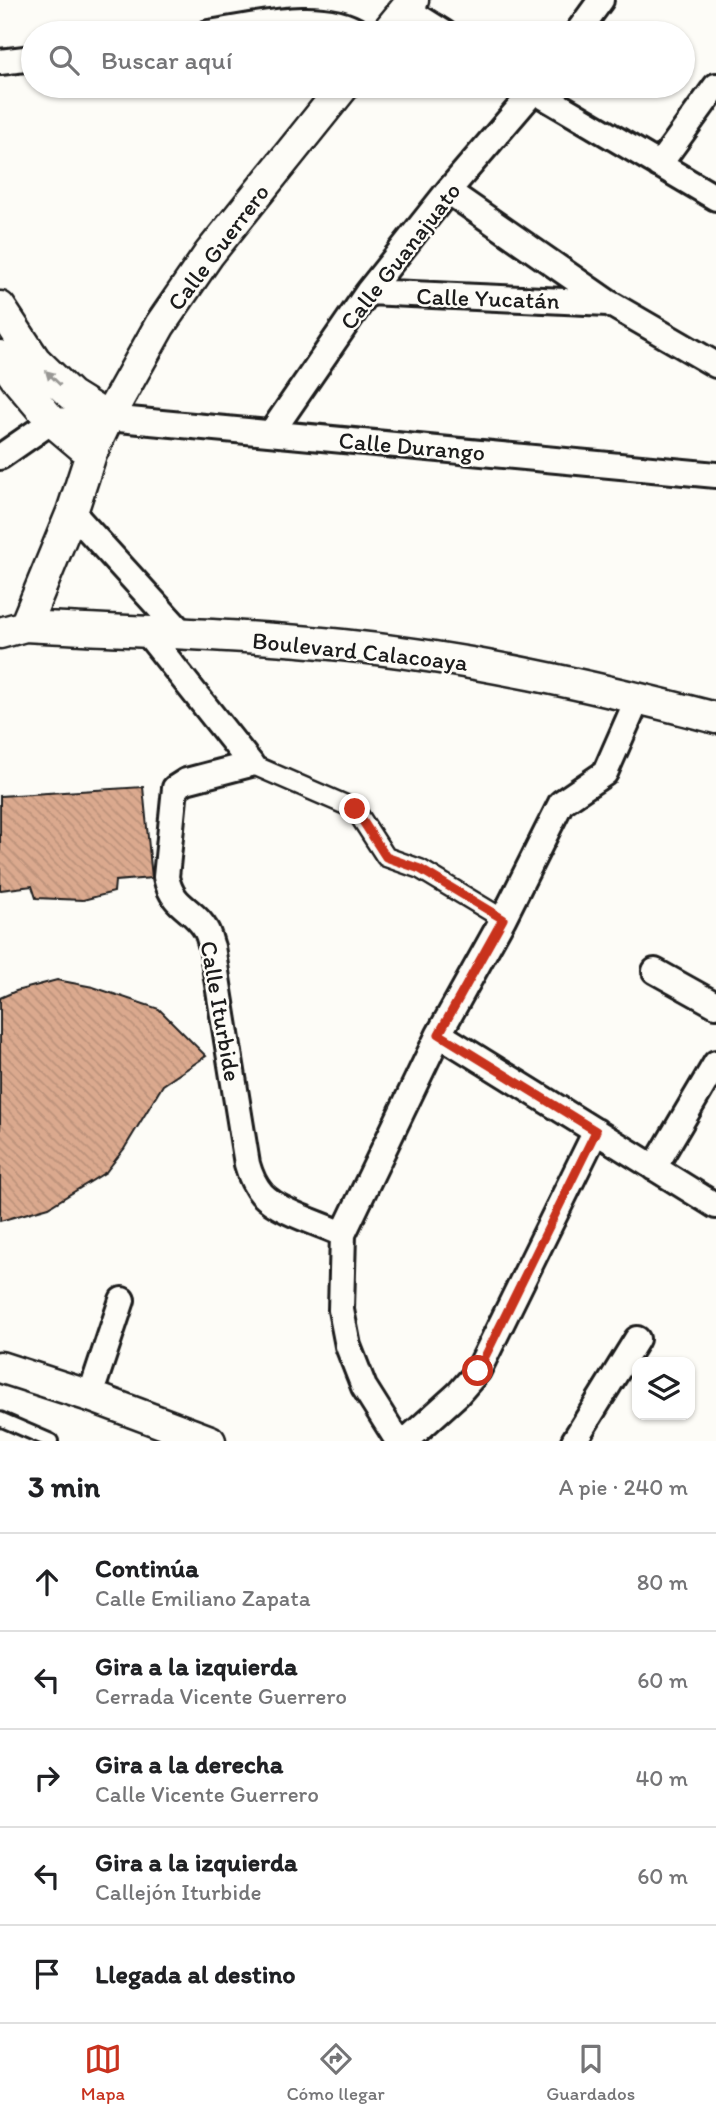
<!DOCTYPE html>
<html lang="es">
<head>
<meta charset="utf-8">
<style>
  :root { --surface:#fff; --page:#f2f2f2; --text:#202124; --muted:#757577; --line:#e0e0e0; --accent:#c8321e }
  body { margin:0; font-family:Itim,sans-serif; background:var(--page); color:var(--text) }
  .controls { position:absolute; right:21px; bottom:21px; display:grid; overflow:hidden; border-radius:14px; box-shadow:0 2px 5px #0004 }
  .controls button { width:63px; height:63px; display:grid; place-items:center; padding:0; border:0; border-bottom:2px solid var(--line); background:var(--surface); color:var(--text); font:35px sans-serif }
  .stop { position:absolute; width:21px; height:21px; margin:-16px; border:5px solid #c8321e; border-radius:50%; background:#fff }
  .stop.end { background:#c8321e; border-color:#fff; box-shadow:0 2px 7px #0008 }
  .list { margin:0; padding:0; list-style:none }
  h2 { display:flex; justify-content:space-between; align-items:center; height:91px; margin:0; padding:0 28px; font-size:30px }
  h2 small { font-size:23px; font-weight:400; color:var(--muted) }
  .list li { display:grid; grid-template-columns:46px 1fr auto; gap:21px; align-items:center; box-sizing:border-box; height:98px; padding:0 28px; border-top:2px solid var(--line) }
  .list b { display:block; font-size:26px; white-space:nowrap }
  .list p { margin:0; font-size:23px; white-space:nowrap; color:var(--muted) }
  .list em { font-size:23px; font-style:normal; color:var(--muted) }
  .icon { flex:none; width:38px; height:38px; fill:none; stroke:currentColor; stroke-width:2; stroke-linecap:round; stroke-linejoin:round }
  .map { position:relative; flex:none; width:716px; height:1441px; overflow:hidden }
  .search { position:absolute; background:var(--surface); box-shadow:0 2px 5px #0004; left:21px; right:21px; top:21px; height:77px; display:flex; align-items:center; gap:18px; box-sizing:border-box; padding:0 24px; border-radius:38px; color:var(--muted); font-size:26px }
  .sheet { height:581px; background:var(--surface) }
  nav { display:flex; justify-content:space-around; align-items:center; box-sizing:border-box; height:98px; border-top:2px solid var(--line); background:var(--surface); font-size:19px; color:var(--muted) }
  nav a { display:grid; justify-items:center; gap:4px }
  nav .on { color:var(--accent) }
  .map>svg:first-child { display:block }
</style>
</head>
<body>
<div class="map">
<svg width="716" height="1441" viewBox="0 0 716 1441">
  <defs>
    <pattern id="building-back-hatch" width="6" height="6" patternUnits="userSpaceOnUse" patternTransform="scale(1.75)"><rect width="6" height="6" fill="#dba98e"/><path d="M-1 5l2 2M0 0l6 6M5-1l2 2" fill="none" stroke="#bb917a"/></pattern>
  </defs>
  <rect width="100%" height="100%" fill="#fdfcf7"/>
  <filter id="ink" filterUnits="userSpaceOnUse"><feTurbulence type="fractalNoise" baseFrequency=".0143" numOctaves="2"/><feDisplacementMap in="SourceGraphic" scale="14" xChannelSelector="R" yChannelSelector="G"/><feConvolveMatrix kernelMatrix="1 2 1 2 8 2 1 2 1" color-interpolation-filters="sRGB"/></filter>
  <g filter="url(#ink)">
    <path fill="url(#building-back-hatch)" stroke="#1c1c1c" stroke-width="2" d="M 143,787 L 152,878 L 115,881 L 114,892 L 83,900 L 36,898 L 32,886 L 0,890 L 0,796 Z
      M 57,980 L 93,987 L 159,1009 L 206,1056 L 163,1085 L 124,1149 L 106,1172 L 49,1207 L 0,1221 L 0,998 L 16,991 Z"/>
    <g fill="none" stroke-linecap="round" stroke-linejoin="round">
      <defs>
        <path id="service" d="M 0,1419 L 51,1441"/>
        <path id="pedestrian" d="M 251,764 L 355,809 L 386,857 L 420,869 L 503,919"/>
        <path id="minor" d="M 406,9 L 444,33
          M 208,33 C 253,27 320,7 360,33
          M 577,33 L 601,0
          M 0,62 L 33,58
          M 526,86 L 716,198
          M 659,165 L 716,86
          M 448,191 L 609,303 L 716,365
          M 368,292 L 608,303
          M 271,433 L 368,292 L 448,191 L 538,86
          M 0,457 L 52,421 L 108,418 L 716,475
          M 72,512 L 184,635
          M 147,633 L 251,764 L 186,781 L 175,788 L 166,877 C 173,909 193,907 206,930 C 209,935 210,942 212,947 L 247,1164 C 250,1175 254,1185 262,1194 C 279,1212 319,1223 343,1234
          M 655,971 L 716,1005
          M 439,1034 L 716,1206
          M 654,1168 L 716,1063
          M 90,1396 L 122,1300
          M 398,1441 L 364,1387 L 348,1346 L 341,1310 L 343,1234 L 439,1034 L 503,919 L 561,803 L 605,773 L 638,698
          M 406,1441 L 458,1394 L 478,1371 L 596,1131
          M 574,1441 L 637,1339"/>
        <path id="tertiary" d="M 386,33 L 413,0
          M 0,307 L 35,360 L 71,395 L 108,418
          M 0,356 L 17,380 L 52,421 L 91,454
          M 25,626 L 72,512 L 91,454 L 108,418 L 160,325 L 209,254 L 344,86
          M 0,633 L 25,626 C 131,632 237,634 342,645 C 469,658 593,686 716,718
          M 0,1367 L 90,1396 L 210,1441"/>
      </defs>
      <use href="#service" stroke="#1c1c1c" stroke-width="18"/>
      <use href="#pedestrian" stroke="#1c1c1c" stroke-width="23"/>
      <use href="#minor" stroke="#1c1c1c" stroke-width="30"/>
      <use href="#tertiary" stroke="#1c1c1c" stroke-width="35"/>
      <use href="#service" stroke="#fdfcf7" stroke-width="12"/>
      <use href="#pedestrian" stroke="#fdfcf7" stroke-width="18"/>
      <use href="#minor" stroke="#fdfcf7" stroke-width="24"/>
      <use href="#tertiary" stroke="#fdfcf7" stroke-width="30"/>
    </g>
    <defs><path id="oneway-solid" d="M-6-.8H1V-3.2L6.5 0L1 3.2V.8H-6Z" transform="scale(1.75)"/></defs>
    <use fill="#989794" href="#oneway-solid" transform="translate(53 378) rotate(-136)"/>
  </g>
  <g fill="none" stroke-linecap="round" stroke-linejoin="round" filter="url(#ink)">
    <path stroke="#c8321e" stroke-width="9" d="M 355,809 L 386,857 L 420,869 L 503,919 L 439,1034 L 596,1131 L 478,1371"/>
  </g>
  <g text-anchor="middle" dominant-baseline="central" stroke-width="5" stroke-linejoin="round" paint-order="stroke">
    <g font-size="24" fill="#1c1c1c" stroke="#fdfcf7">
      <text transform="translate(218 247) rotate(-53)">Calle Guerrero</text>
      <text transform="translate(400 256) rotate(-52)">Calle Guanajuato</text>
      <text transform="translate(488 298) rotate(2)">Calle Yucatán</text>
      <text transform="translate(412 446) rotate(5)">Calle Durango</text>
      <text transform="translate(360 651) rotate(6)">Boulevard Calacoaya</text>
      <text transform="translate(221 1011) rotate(80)">Calle Iturbide</text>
    </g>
  </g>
</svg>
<div class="controls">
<button><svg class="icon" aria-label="layers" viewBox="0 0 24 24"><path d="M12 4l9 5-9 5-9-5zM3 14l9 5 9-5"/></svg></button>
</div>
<div class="stop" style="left:478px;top:1371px"></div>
<div class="stop end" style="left:355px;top:809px"></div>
<div class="search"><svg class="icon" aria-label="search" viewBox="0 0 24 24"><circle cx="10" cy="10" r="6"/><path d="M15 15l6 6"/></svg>Buscar aquí</div>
</div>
<section class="sheet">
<h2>3 min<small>A pie · 240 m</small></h2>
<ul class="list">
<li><svg class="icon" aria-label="ahead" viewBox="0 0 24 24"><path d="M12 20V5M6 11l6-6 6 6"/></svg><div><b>Continúa</b><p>Calle Emiliano Zapata</p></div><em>80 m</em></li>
<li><svg class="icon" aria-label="left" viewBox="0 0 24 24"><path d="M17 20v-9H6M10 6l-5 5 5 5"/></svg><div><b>Gira a la izquierda</b><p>Cerrada Vicente Guerrero</p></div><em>60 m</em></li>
<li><svg class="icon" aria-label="right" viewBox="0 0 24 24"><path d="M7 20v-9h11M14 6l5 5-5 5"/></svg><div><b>Gira a la derecha</b><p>Calle Vicente Guerrero</p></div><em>40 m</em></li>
<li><svg class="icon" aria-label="left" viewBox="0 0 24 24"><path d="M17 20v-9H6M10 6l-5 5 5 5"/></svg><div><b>Gira a la izquierda</b><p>Callejón Iturbide</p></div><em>60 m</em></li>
<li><svg class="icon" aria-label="arrive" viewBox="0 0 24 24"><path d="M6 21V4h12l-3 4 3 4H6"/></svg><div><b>Llegada al destino</b></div></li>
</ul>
</section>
<nav>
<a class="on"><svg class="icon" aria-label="map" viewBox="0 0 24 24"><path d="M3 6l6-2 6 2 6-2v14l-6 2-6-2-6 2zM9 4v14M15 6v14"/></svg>Mapa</a>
<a><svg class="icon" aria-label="directions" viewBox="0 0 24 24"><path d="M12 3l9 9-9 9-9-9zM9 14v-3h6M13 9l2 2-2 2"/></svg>Cómo llegar</a>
<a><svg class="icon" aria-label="saved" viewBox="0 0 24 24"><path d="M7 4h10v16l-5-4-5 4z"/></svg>Guardados</a>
</nav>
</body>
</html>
